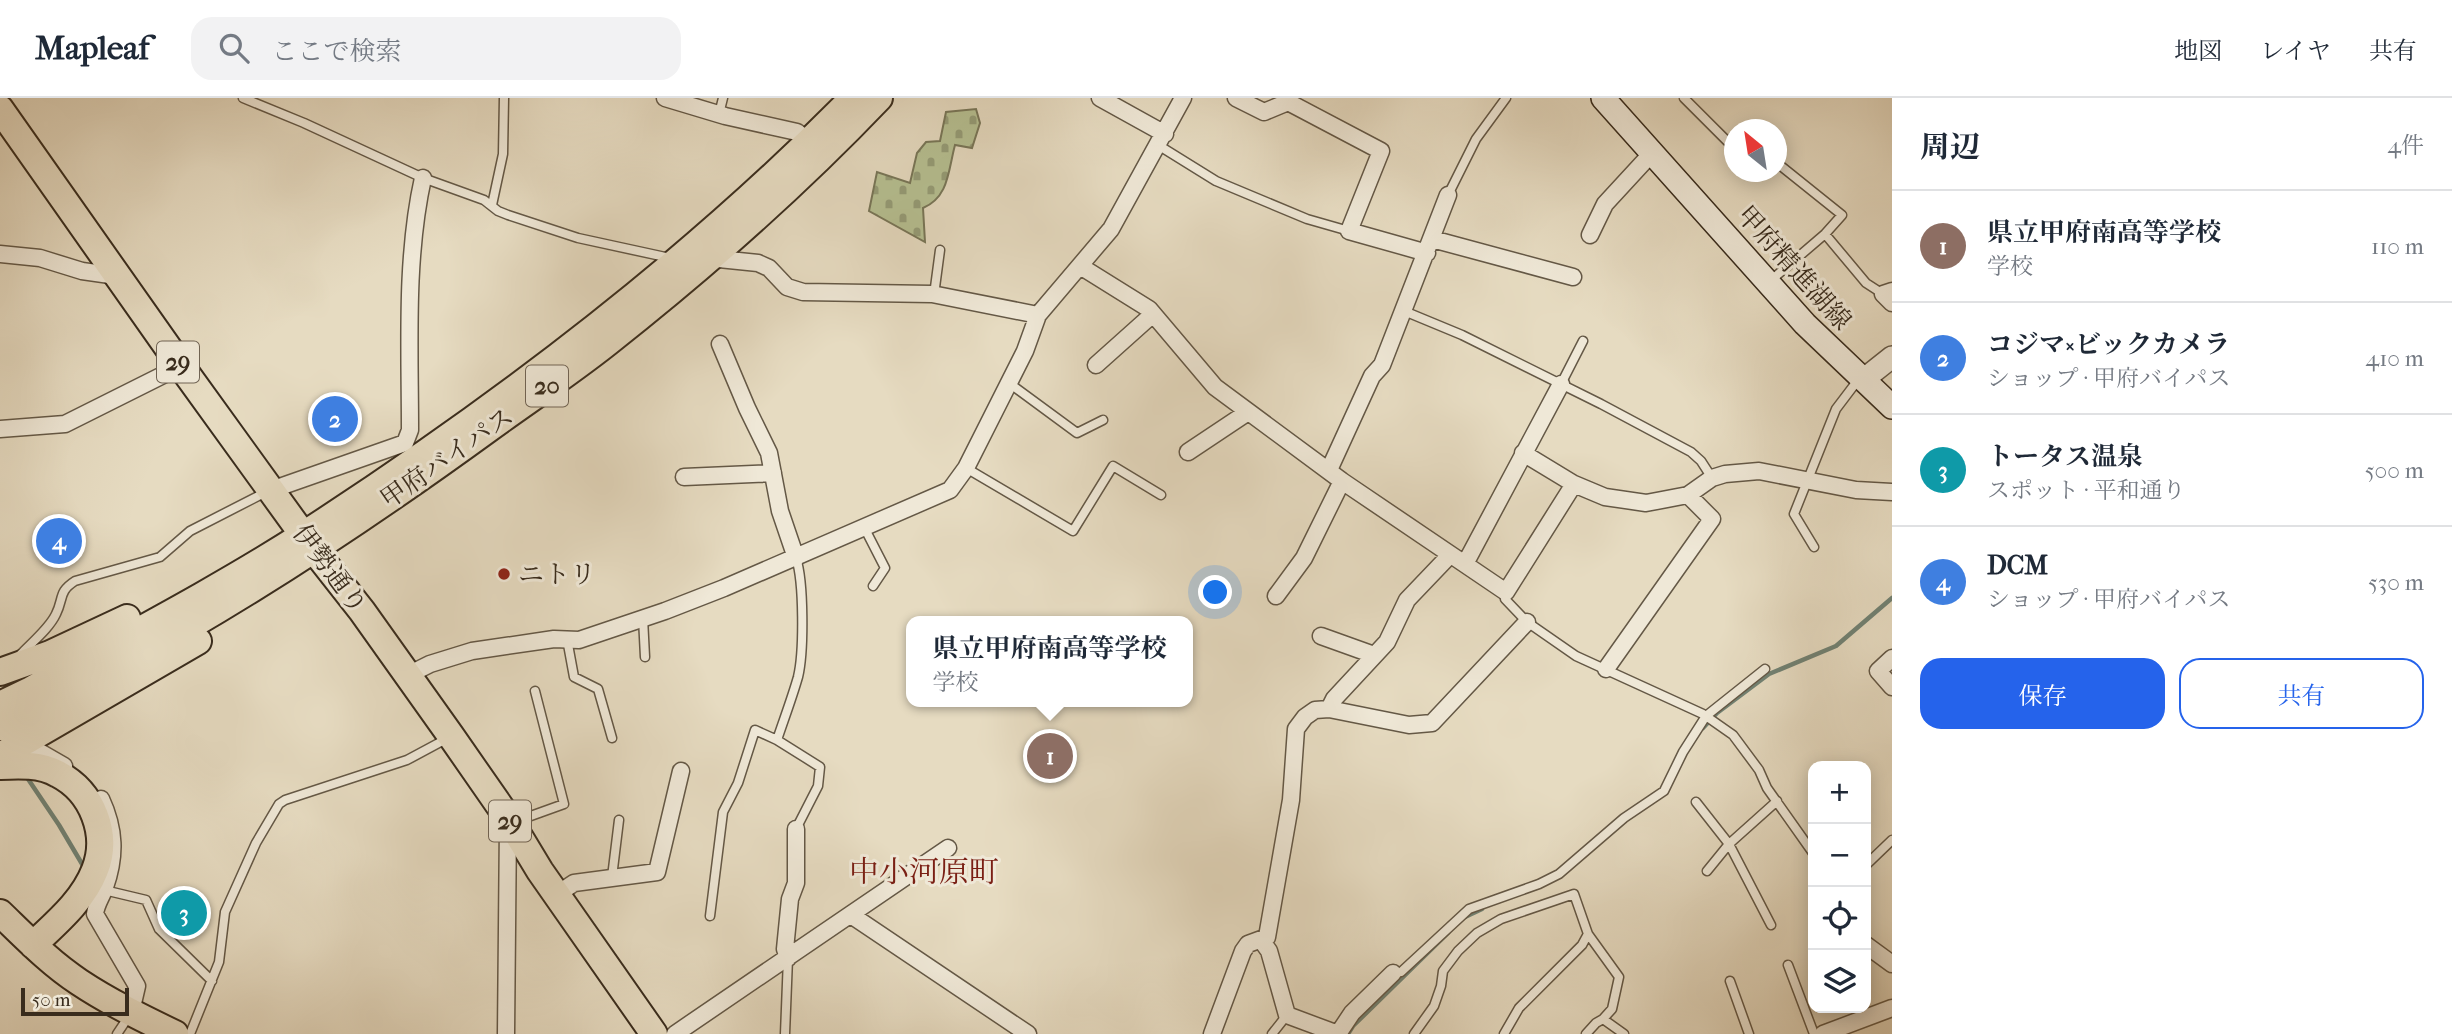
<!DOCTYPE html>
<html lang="ja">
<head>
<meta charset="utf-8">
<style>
  :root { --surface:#fff; --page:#f2f2f3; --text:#1f2937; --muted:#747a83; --line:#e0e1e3; --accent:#2563eb }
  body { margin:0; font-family:"IM FELL French Canon","Noto Serif JP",serif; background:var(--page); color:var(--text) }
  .controls { position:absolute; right:21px; bottom:21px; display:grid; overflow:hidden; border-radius:14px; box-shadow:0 4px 18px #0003 }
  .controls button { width:63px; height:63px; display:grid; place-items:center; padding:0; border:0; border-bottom:2px solid var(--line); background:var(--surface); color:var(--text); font:35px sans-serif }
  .compass { position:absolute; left:1724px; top:21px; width:63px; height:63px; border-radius:50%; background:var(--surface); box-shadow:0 4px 18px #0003; rotate:330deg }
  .scale { position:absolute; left:21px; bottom:18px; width:108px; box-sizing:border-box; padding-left:7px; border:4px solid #392c1d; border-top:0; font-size:19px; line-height:24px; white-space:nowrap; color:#392c1d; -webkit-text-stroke:5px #efe8d7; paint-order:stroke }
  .you { position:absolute; left:1216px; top:495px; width:24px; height:24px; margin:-18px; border:5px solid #fff; border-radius:50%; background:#1a73e8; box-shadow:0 0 0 10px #1a73e833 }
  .badge { display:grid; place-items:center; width:46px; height:46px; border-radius:50%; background:var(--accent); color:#fff; font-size:23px; font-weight:700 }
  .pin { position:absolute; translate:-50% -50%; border:4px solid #fff; box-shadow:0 2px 7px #0006 }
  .popup { position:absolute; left:906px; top:518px; width:287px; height:91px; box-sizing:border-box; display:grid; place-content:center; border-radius:14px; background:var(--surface); filter:drop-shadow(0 2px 5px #0005); font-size:23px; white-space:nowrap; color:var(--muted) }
  .popup b { font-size:26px; color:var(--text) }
  .popup::after { content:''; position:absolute; left:50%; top:100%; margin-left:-14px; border:14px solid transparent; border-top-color:var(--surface) }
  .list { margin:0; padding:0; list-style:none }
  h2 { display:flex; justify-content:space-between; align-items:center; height:91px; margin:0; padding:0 28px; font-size:30px }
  h2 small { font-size:23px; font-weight:400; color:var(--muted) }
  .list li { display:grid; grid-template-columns:46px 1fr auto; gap:21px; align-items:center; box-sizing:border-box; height:112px; padding:0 28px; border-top:2px solid var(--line) }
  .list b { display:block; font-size:26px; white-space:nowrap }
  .list p { margin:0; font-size:23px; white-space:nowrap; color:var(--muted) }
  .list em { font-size:23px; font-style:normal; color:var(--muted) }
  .actions { display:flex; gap:14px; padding:21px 28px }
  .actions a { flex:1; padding:16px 0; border:2px solid var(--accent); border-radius:21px; text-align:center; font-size:24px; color:var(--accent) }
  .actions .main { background:var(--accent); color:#fff }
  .icon { flex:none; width:38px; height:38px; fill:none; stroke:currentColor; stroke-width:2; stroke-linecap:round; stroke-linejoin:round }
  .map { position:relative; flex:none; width:1892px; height:936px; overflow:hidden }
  header { display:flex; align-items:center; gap:42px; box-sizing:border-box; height:98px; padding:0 35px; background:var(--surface); border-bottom:2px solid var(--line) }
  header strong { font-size:33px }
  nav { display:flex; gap:38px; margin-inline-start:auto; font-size:24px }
  .search { width:490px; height:63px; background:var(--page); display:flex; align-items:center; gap:18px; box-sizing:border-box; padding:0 24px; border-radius:21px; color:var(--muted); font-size:26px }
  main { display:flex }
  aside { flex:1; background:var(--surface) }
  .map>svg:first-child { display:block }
</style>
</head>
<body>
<header>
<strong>Mapleaf</strong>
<div class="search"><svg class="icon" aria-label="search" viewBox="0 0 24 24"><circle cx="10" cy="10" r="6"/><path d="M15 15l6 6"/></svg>ここで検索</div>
<nav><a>地図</a><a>レイヤ</a><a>共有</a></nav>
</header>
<main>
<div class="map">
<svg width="1892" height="936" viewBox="0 0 1892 936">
  <defs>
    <pattern id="cemetery-stones" width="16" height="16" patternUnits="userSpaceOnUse" patternTransform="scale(1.75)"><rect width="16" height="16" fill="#b6c092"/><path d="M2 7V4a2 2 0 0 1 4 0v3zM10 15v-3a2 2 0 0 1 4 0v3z" fill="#959c77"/></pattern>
  </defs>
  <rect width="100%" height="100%" fill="#e6dbc1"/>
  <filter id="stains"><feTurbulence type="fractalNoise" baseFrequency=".00286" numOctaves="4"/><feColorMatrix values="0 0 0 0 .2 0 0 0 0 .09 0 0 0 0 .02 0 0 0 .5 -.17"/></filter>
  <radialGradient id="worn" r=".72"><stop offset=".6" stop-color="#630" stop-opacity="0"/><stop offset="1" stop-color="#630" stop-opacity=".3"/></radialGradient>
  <path fill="url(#cemetery-stones)" stroke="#787658" stroke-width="2" d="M 976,11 L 980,25 L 972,50 L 955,47 C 948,73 949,99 923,110 L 925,144 L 869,113 L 877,74 L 910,85 L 917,55 L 926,44 L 940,43 L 946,14 Z"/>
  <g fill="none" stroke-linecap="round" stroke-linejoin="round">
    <path stroke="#718274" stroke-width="4.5" d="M 1703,630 L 1717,615 L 1769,576 L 1836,548 L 1892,500
      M 26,678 L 59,727 L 85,771
      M 1465,819 L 1482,811
      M 1348,936 L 1353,928 L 1448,835"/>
    <defs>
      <path id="service" d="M 243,0 L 304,25 L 423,80 L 484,102 L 498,113 L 508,117 L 578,140 L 670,160
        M 1684,0 L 1734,50
        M 719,16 L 723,0
        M 1158,47 L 1216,83 L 1307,121 L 1349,133
        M 1448,97 L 1476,41 L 1506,0
        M 492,107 L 503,56 L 504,0
        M 1825,136 L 1866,185 L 1883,196
        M 1769,184 L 1825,136 L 1842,117 L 1776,64
        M 934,197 L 940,152
        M 1404,213 L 1462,237 L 1601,306 L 1691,354 L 1701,363 L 1712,380
        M 1009,285 L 1077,335 L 1103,322
        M 1561,286 L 1583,243
        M 966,370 L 1073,433 L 1113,368 L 1161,397
        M 865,431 L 885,470 L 873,488
        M 1814,449 L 1794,416 L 1836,311 L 1858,282
        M 1506,494 L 1505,501 L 1527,524 L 1576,558 L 1703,616 L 1733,637 L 1759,672 L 1767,690 L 1813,755
        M 643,520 L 645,559
        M 567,541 L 574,579 L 598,591 L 612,640
        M 19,558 C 31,545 49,531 56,516 C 64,500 58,494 75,483 L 160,459 L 190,433 L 266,394
        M 777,642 L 820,669 L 818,688 L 796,731
        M 1696,704 L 1729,746 L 1771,827
        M 514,724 L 564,706 L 535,593
        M 1866,767 L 1892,742
        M 1707,773 L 1729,746 L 1777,703
        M 612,779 L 619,722
        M 104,792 L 146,802 L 159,831 L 212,883
        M 710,818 L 723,714 L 738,685 L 755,632 L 777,642 C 784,621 792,600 798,579 C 804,554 804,484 796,460
        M 1788,867 L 1814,936
        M 1393,875 L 1401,874 L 1469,811 L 1539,786 L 1559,776 L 1624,720 L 1664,693 L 1683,654 L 1706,618 L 1765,571
        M 1730,883 L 1749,936
        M 117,936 L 129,918
        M 190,936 L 219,864 L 225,814 L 256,745 L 279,706 L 285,702 L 407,662 L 448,640
        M 785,936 L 788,860
        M 1272,936 L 1287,917
        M 1414,936 L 1434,908 L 1441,888 L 1443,873 L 1458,853 L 1477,835 L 1501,821 L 1574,796 L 1588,836 L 1619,879 L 1612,911 L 1603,921
        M 1504,936 L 1519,910 L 1582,847 L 1588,836
        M 1586,936 L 1596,925 L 1603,921 L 1624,936"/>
      <path id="minor" d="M 665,0 L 725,18 L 797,34 L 809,44
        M 1100,0 L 1165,36
        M 1236,0 L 1264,14 L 1288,4 L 1381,53 L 1349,133 L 1427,155
        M 1590,137 L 1605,106 L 1652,55
        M 1432,141 L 1573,179
        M 0,156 L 40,160 L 82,173 L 117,178
        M 709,160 L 758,165 L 769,170 L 787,189 L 803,194 L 932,196 L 1038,217
        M 1080,168 L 1149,211 L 1215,289 L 1342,383 L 1506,494 L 1574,386 L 1605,399 L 1646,405 L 1688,397 L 1712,380 L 1725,376 L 1759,373 L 1856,392 L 1892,394
        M 1892,193 L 1883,196 L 1892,205
        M 720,246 L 747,310 L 769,355 L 780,413 L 796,460
        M 1096,267 L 1153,216
        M 0,331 L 65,326 L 181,268
        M 1188,354 L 1248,314
        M 1523,355 L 1574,386
        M 1329,372 L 1372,278 L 1382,267 L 1448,97
        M 684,379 L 773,375
        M 271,392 L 405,345 L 410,332 C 410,249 405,161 423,80
        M 1465,466 L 1561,286
        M 1276,498 L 1304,460 L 1342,383
        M 1321,538 L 1374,557
        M 1892,560 L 1878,573 L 1892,589
        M 1606,571 L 1712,421 L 1688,397
        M 408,577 L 430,566 L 472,553 L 554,541 L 579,542 L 665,513 L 724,490 L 950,392 L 966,370 L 1025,253 L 1038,217 L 1111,131 L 1183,0
        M 1329,611 L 1334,601 L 1387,544 L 1407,502 L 1450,457
        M 24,645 L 64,668
        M 101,701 C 115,731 116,758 105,789 C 102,799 96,806 95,816 L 137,888 L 131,914
        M 556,797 L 574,785 L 657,774 L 681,673
        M 851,817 L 1028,936
        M 1264,846 L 1269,853 L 1287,917 L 1338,936
        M 1866,847 L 1892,866
        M 788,860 L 785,851 L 790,801 L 796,785 L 796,731
        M 506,936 L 508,725
        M 675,936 L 948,750
        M 1212,936 L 1243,853 L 1248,846 L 1267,839 L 1291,702 L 1296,631 L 1305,619 L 1315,612 L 1329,611 L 1409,627 L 1432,625 L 1527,524
        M 1338,936 L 1352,915 L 1393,875
        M 1823,936 L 1892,910"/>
      <path id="tertiary" d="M 1863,282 L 1892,259"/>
      <path id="secondary" d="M 1603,0 L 1805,226 L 1892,309"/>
      <path id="primary" d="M 0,11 L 181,268 L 314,452 L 362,513 L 451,638 L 508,720 L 540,773 L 654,936"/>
      <path id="trunk" d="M 0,574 L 50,556 L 127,520
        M 0,607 L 29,593 C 121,542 216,493 305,436 C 498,311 691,165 853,0
        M 0,629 C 173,547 334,443 488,331 C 528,302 569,275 608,244 C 703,169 796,87 879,0
        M 0,658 L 198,543
        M 0,668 C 19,667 41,666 58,676 C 93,694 109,737 95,772 C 83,803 56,825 33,847
        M 0,815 C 25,839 50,865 79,884 C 109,904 142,920 175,936"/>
    </defs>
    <use href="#service" stroke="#645846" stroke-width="11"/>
    <use href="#minor" stroke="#645846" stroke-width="19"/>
    <use href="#tertiary" stroke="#645846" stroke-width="24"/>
    <use href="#secondary" stroke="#392c1d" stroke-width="26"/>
    <use href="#primary" stroke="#392c1d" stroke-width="30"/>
    <use href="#trunk" stroke="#392c1d" stroke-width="30"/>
    <use href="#service" stroke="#efe8d7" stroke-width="8"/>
    <use href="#minor" stroke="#efe8d7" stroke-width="16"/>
    <use href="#tertiary" stroke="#efe8d7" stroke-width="21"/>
    <use href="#secondary" stroke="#efe8d7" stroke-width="23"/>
    <use href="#primary" stroke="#e6dbc1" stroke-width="26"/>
    <use href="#trunk" stroke="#e6dbc1" stroke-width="26"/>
  </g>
  <circle fill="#8f2418" stroke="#efe8d7" stroke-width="2.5" cx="504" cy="476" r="7"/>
  <g text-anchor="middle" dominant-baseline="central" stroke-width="6" stroke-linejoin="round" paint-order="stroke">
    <g fill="#efe8d7" stroke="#706455" stroke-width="2">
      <rect x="157" y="243.5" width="42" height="41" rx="5"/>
      <rect x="526" y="267.5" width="42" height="41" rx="5"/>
      <rect x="489" y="702.5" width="42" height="41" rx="5"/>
    </g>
    <g font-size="24" font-weight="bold" fill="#392c1d">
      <text x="178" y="264">29</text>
      <text x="547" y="288">20</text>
      <text x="510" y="723">29</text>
    </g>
    <g font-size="26" fill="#392c1d" stroke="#efe8d7">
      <text transform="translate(1794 170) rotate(48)">甲府精進湖線</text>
      <text transform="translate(447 360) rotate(-35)">甲府バイパス</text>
      <text transform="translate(330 471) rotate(53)">伊勢通り</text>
    </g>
    <g font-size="26" fill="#392c1d" stroke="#efe8d7" text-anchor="start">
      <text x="518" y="476">ニトリ</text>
    </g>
    <g font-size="30" fill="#7a1f14" stroke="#efe8d7">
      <text x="924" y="774">中小河原町</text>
    </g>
  </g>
  <rect width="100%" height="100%" filter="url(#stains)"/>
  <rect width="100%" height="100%" fill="url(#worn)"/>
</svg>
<div class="controls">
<button>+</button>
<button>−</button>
<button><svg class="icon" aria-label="locate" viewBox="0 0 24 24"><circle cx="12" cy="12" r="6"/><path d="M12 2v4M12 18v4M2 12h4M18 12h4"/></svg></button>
<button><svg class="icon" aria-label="layers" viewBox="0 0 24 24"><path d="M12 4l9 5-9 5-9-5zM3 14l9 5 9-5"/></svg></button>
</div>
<svg class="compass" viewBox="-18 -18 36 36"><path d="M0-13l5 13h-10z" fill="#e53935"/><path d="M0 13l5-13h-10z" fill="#747a83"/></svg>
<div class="scale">50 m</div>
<div class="you"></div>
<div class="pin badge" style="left:1050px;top:658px;background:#8d6e63">1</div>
<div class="popup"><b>県立甲府南高等学校</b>学校</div>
<div class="pin badge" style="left:335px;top:321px;background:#3f7fe0">2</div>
<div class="pin badge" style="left:184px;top:815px;background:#0f9aa8">3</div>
<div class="pin badge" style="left:59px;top:443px;background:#3f7fe0">4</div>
</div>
<aside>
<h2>周辺<small>4件</small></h2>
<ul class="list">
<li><span class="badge" style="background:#8d6e63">1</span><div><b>県立甲府南高等学校</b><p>学校</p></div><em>110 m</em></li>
<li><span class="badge" style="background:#3f7fe0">2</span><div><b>コジマ×ビックカメラ</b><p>ショップ · 甲府バイパス</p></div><em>410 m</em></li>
<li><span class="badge" style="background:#0f9aa8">3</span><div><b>トータス温泉</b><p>スポット · 平和通り</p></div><em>500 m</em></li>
<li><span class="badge" style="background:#3f7fe0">4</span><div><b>DCM</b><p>ショップ · 甲府バイパス</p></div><em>530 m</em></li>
</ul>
<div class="actions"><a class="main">保存</a><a>共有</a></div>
</aside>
</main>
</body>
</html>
